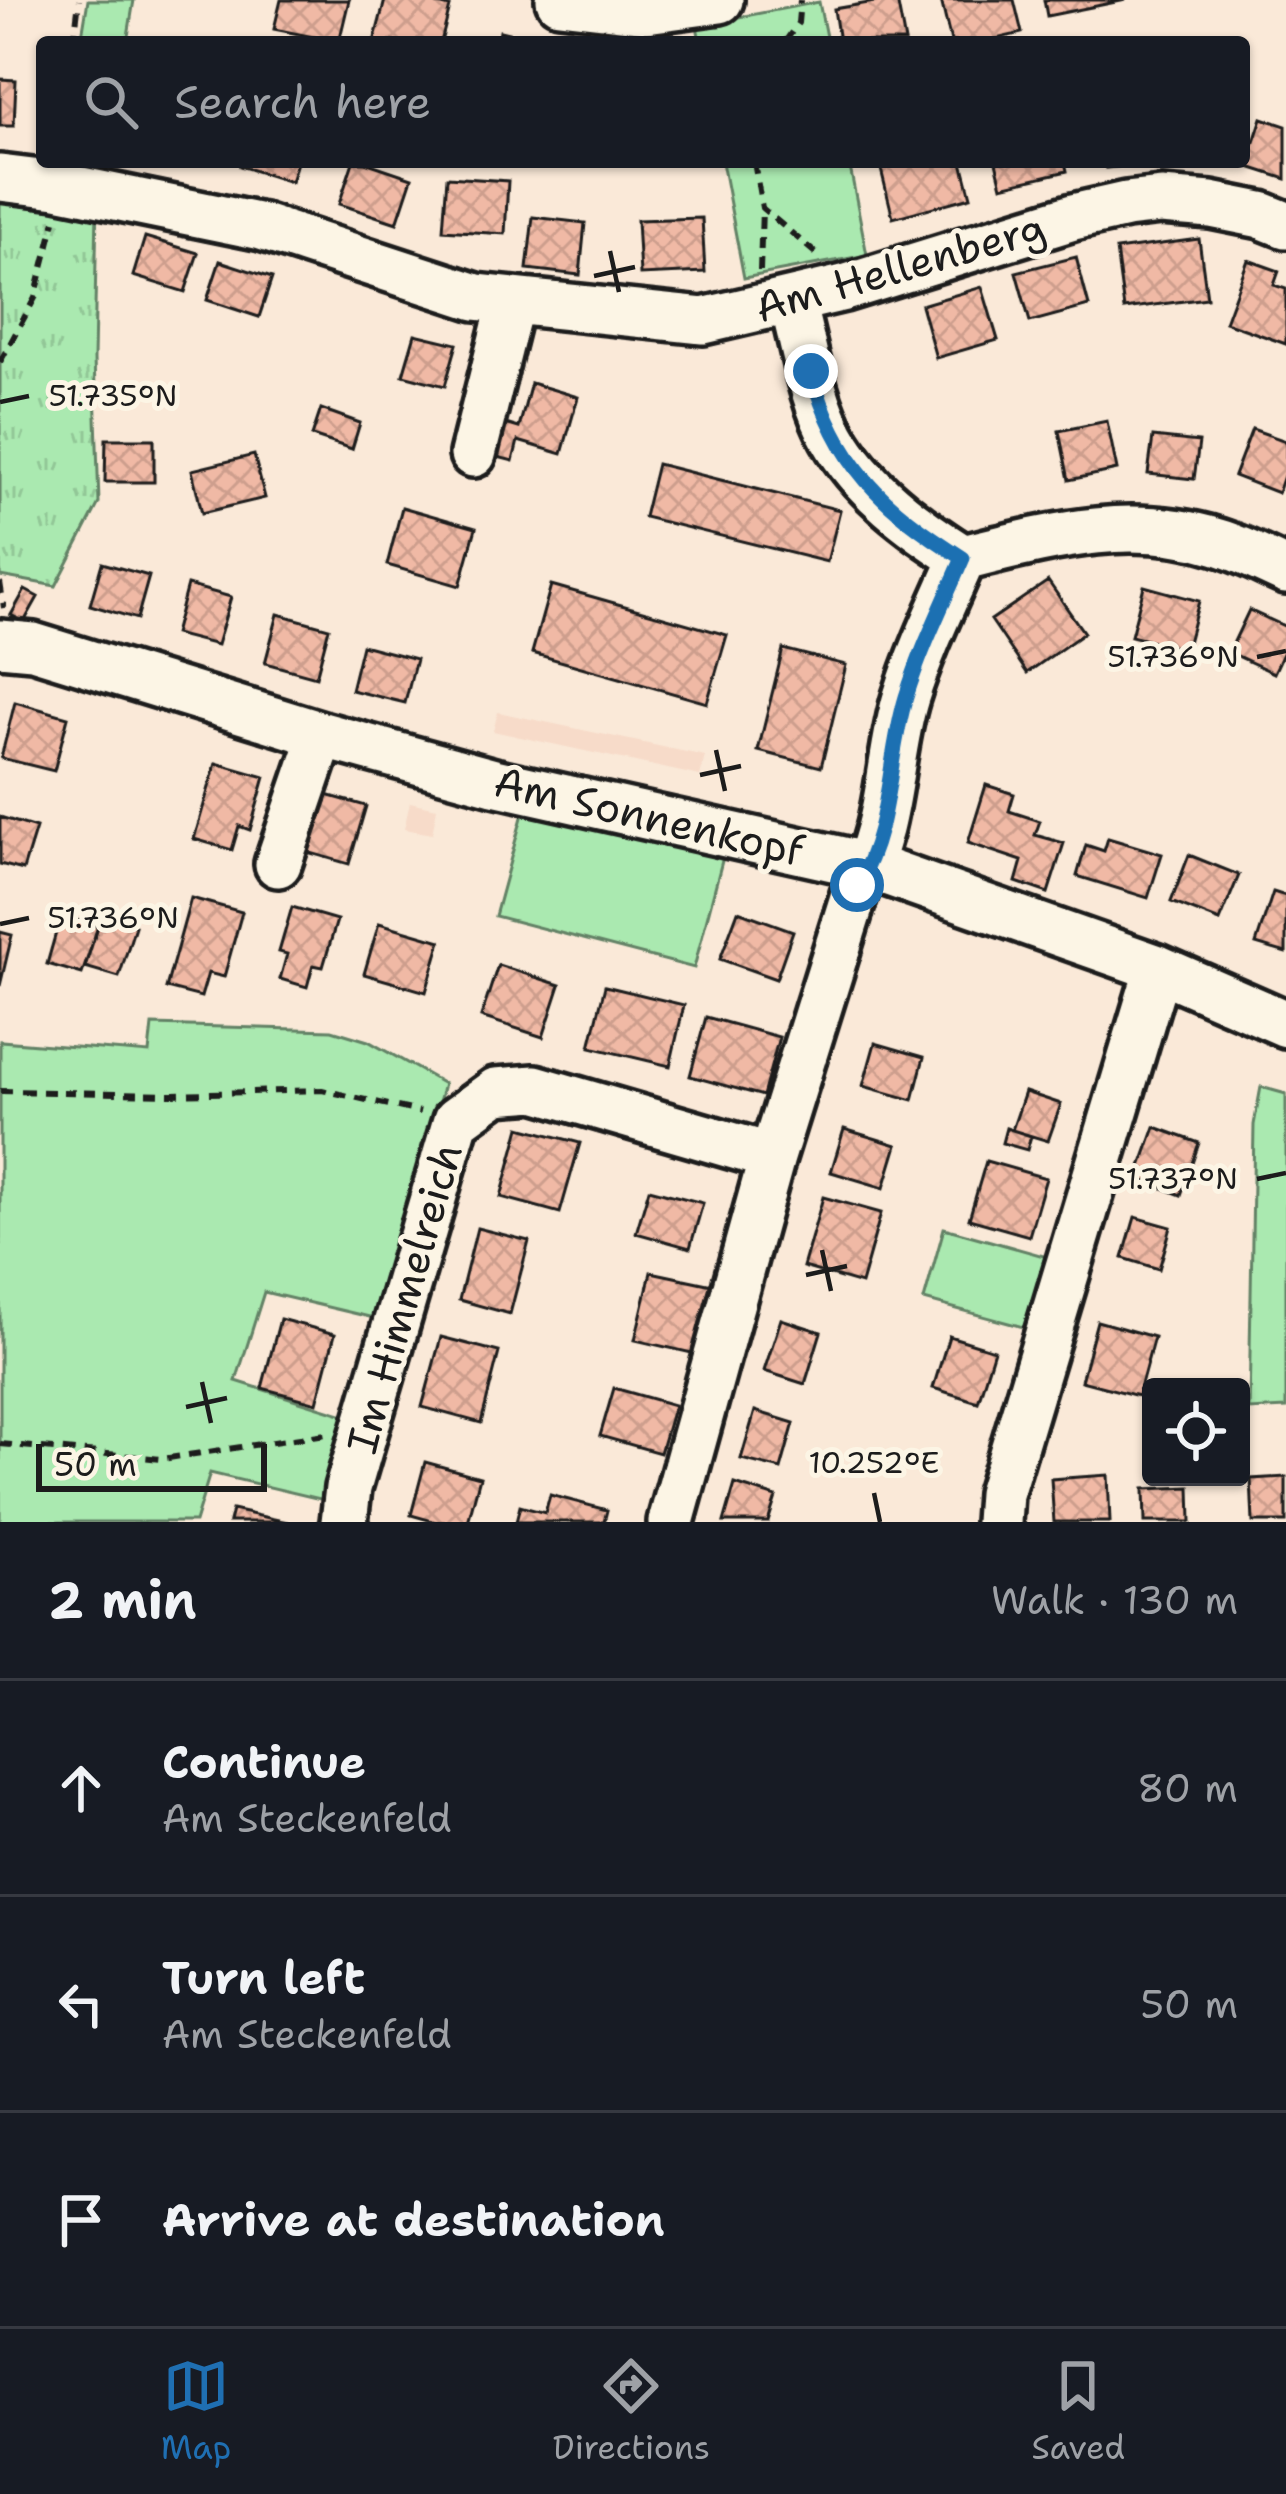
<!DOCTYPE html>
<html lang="en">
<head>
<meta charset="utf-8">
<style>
  :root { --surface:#171b24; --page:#20242c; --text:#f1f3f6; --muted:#9ea1a6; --line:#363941; --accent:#1f6fb2 }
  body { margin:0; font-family:"Shantell Sans",sans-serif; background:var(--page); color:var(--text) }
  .controls { position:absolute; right:36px; bottom:36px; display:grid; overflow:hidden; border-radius:12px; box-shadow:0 3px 9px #0004 }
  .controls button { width:108px; height:108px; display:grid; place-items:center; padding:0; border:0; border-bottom:3px solid var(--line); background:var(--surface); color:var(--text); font:60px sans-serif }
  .scale { position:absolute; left:36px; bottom:30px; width:231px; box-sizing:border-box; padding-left:12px; border:6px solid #1c1c1c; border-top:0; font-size:33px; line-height:42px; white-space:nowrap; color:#1c1c1c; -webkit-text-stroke:9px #fcf5e5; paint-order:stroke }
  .stop { position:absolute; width:36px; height:36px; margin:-27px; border:9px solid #1f6fb2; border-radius:50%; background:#fff }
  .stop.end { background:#1f6fb2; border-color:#fff; box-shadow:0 3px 12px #0008 }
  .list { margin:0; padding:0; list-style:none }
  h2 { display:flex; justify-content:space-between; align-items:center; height:156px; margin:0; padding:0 48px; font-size:51px }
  h2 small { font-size:39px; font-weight:400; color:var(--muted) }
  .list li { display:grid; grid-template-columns:78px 1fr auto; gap:36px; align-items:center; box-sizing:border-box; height:216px; padding:0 48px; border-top:3px solid var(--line) }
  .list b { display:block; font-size:45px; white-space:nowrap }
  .list p { margin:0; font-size:39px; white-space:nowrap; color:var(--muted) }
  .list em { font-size:39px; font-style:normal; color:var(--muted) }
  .icon { flex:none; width:66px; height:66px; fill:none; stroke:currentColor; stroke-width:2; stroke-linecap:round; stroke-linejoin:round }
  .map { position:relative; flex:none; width:1286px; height:1522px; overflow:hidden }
  .search { position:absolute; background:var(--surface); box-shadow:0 3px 9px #0004; left:36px; right:36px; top:36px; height:132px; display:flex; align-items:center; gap:30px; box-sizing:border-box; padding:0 42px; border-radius:12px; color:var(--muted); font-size:45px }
  .sheet { height:804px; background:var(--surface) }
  nav { display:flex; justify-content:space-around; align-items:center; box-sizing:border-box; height:168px; border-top:3px solid var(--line); background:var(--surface); font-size:33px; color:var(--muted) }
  nav a { display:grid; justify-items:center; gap:6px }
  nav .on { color:var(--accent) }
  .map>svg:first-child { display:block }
</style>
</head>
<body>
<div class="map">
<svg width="1286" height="1522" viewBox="0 0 1286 1522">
  <defs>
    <pattern id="park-tufts" width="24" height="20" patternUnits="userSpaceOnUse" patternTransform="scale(3)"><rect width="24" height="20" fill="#aae9b0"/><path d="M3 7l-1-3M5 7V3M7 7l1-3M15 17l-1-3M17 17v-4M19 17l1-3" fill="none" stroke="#92c797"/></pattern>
    <pattern id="building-cross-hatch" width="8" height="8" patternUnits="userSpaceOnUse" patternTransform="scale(3)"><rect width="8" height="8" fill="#f0b9a5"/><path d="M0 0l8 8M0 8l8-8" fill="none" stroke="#cd9e8d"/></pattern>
  </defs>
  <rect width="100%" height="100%" fill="#fae9d8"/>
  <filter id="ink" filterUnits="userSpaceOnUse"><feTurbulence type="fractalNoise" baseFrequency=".00833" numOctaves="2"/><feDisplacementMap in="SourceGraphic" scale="24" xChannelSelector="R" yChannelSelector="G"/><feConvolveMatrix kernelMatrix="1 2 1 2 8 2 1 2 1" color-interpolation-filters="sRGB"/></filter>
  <g filter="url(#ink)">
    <path fill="#f7dbc9" d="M 498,712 L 705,756 L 700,776 L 493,731 Z
      M 410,802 L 437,808 L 432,834 L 404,829 Z"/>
    <path fill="#aae9b0" stroke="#638266" stroke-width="3" d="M 88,0 L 134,0 L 127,42 L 81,42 Z
      M 819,2 L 827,42 L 700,42 L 697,25 Z
      M 722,162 L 849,162 L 867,255 L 744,278 Z
      M 525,806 L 723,857 L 694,968 L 495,916 Z
      M 152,1025 L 332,1030 L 368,1041 L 444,1084 L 378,1319 L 264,1292 L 236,1381 L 357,1419 L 337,1503 L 210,1473 L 195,1522 L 0,1522 L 0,1041 L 149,1053 Z
      M 1261,1087 L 1286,1094 L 1286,1408 L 1249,1410 L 1254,1125 Z
      M 944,1228 L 1058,1260 L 1038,1331 L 924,1300 Z"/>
    <path fill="url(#park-tufts)" stroke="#638266" stroke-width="3" d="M 0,196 L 97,208 L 94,359 L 99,503 L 56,586 L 0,576 Z"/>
    <path fill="url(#building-cross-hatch)" stroke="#1c1c1c" stroke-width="3" d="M 281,0 L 349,0 L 339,42 L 274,29 Z
      M 385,0 L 421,0 L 450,7 L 441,42 L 374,42 Z
      M 886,0 L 897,0 L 905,42 L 839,42 L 834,9 Z
      M 941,0 L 1014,0 L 1022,33 L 983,42 L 951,42 Z
      M 1044,0 L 1126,0 L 1047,16 Z
      M 500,31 L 545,42 L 498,42 Z
      M 0,79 L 16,80 L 14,126 L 0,126 Z
      M 1262,118 L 1286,126 L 1286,179 L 1246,166 Z
      M 241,162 L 297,162 L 291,182 L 240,166 Z
      M 353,162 L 365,162 L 412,178 L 397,223 L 339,204 Z
      M 905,162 L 962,162 L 971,197 L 893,218 L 881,169 Z
      M 996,162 L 1065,162 L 1067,171 L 1002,186 Z
      M 1106,162 L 1143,162 L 1143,164 L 1106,168 Z
      M 447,177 L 508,181 L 505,234 L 443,230 Z
      M 533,217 L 585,223 L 580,275 L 527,269 Z
      M 702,218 L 705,272 L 640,275 L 637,220 Z
      M 145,237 L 198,253 L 185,292 L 133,276 Z
      M 1199,239 L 1207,298 L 1124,309 L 1116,250 Z
      M 1076,257 L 1089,306 L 1030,322 L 1016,272 Z
      M 1248,260 L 1279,271 L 1274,285 L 1286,289 L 1286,344 L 1225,322 Z
      M 220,261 L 272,278 L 259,317 L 207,300 Z
      M 982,287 L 998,340 L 936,358 L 921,305 Z
      M 415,334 L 457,344 L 445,386 L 403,375 Z
      M 531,383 L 578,397 L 562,454 L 518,441 L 513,461 L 482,453 L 492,420 L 519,428 Z
      M 321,409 L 360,423 L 352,449 L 312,436 Z
      M 1107,421 L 1117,470 L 1069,480 L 1059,431 Z
      M 1252,429 L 1286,441 L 1286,470 L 1278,493 L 1234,476 Z
      M 1153,437 L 1199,442 L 1194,479 L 1148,474 Z
      M 106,439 L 154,439 L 154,482 L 105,482 Z
      M 254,455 L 265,498 L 202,513 L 192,470 Z
      M 657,464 L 840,510 L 827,562 L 644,517 Z
      M 402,507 L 476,528 L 460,586 L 387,565 Z
      M 102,563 L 149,576 L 137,619 L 90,605 Z
      M 1048,581 L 1084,633 L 1027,673 L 991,620 Z
      M 187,585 L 231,597 L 217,645 L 174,634 Z
      M 551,585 L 727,635 L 707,703 L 532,653 Z
      M 1144,586 L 1199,601 L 1186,650 L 1131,636 Z
      M 25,590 L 38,597 L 24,622 L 11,615 Z
      M 1249,610 L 1286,627 L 1286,647 L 1274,673 L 1229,652 Z
      M 278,614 L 329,628 L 316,677 L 265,663 Z
      M 362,645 L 416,659 L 405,703 L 351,690 Z
      M 783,649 L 846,665 L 821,767 L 758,751 Z
      M 15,702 L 68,717 L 54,771 L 1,758 Z
      M 216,763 L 265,777 L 250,830 L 239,826 L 232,850 L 194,839 Z
      M 986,785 L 1014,794 L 1009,811 L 1040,821 L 1035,835 L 1064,843 L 1048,893 L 1016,882 L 1022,861 L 968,843 Z
      M 316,792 L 366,806 L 349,864 L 300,850 Z
      M 0,817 L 36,828 L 23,870 L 0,864 Z
      M 1108,838 L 1162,854 L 1148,898 L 1077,876 L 1086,845 L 1104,851 Z
      M 1189,855 L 1239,875 L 1220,921 L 1171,902 Z
      M 1273,892 L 1286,896 L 1286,953 L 1256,944 Z
      M 191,898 L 242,912 L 224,977 L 208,973 L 201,997 L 166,988 Z
      M 292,907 L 337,920 L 323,967 L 313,965 L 307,987 L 280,979 L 287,954 L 279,952 Z
      M 738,911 L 793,931 L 776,979 L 720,959 Z
      M 61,915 L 98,927 L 82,974 L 47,964 Z
      M 101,916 L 135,926 L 119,977 L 85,967 Z
      M 379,923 L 441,941 L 426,992 L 364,974 Z
      M 0,932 L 12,935 L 0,986 Z
      M 498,965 L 560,985 L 543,1037 L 481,1017 Z
      M 605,986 L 684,1005 L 670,1066 L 590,1047 Z
      M 706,1017 L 779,1037 L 763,1096 L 690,1076 Z
      M 875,1043 L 924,1057 L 913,1100 L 863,1086 Z
      M 1025,1092 L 1061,1104 L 1048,1141 L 1012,1130 Z
      M 520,1127 L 580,1143 L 560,1213 L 501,1197 Z
      M 1155,1127 L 1199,1143 L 1181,1195 L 1137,1178 Z
      M 1006,1128 L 1031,1136 L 1027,1150 L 1002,1143 Z
      M 844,1129 L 897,1145 L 884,1188 L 831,1172 Z
      M 986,1161 L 1046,1178 L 1029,1236 L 969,1219 Z
      M 649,1189 L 703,1203 L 690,1248 L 636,1233 Z
      M 823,1197 L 881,1213 L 861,1284 L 803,1267 Z
      M 1135,1217 L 1171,1227 L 1159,1269 L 1123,1258 Z
      M 477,1228 L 529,1241 L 510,1314 L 459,1300 Z
      M 651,1272 L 712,1285 L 696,1354 L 635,1340 Z
      M 280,1319 L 335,1334 L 317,1403 L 262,1388 Z
      M 781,1319 L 821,1332 L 805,1384 L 764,1371 Z
      M 1097,1321 L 1154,1337 L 1138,1396 L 1081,1381 Z
      M 949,1336 L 994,1350 L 978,1402 L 933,1388 Z
      M 441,1337 L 499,1352 L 481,1423 L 422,1407 Z
      M 614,1388 L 674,1405 L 660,1453 L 600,1436 Z
      M 755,1411 L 794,1423 L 781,1469 L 741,1459 Z
      M 425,1462 L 480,1477 L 468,1522 L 436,1522 L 411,1515 Z
      M 1108,1475 L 1110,1522 L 1054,1522 L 1051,1479 Z
      M 1286,1477 L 1286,1522 L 1253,1522 L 1251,1479 Z
      M 735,1484 L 776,1497 L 768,1522 L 724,1522 Z
      M 1190,1487 L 1191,1522 L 1145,1522 L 1144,1489 Z
      M 550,1495 L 607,1510 L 604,1522 L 516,1522 L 520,1506 L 545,1513 Z
      M 232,1510 L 288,1522 L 229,1522 Z"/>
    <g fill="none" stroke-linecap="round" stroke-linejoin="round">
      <defs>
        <path id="minor" d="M 559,0 L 646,10 L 720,0
          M 0,178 L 57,185 L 262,227 L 476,297 L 703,321 L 844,288 L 1073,217 L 1126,205 L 1161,201 L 1211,205 L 1261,215 L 1286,225
          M 792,302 C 804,345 811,398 833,437 C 862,489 914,527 963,558 C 1049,537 1129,514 1218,542 C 1241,549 1264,561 1286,571
          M 473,454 L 511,302
          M 0,643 L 33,646 L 322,735 L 494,782 L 869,866 L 1158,968 L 1286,1024
          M 278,864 L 322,735
          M 344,1522 L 348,1488 L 456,1120 L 496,1091 L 535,1088 L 772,1157
          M 671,1522 L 772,1157 L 857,885 C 892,828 887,759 906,697 C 921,649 943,604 963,558
          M 998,1522 L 1000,1494 L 1158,968"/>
      </defs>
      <use href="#minor" stroke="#1c1c1c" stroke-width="54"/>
      <path stroke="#1c1c1c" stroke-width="6" stroke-dasharray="12 9" stroke-linecap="butt" d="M 74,42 L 79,0
        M 785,42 L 798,23 L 800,0
        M 754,162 L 762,208 L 820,257
        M 760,271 L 762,208
        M 0,362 L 35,298 L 55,221
        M 0,582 L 4,608
        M 0,1091 L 174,1094 L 322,1090 L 420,1112
        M 0,1444 L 162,1459 L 326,1434"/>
      <use href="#minor" stroke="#fcf5e5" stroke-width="45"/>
    </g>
  </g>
  <g fill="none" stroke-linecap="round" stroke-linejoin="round" filter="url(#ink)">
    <path stroke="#1f6fb2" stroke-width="15" d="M 811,371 C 837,465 882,507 963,558 C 943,604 921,649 906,697 C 887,759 892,828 857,885"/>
  </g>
  <path fill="none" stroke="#1c1c1c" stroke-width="4.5" d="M 610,251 L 619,292M 594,276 L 635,267M 0,402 L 29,396M 1257,657 L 1286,651M 716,750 L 725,791M 700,775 L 741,766M 0,924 L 29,918M 1257,1179 L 1286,1173M 822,1250 L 831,1291M 806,1275 L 847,1266M 202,1382 L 211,1423M 186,1407 L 227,1398M 874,1493 L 880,1522"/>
  <g text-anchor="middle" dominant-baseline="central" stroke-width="10" stroke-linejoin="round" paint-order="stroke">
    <g font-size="42" fill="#1c1c1c" stroke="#fcf5e5">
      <text transform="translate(900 267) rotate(-16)">Am Hellenberg</text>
      <text transform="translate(649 816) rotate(13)">Am Sonnenkopf</text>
      <text transform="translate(404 1298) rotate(-74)">Im Himmelreich</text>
    </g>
  </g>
  <g font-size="30" text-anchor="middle" fill="#1c1c1c" stroke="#fcf5e5" stroke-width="10" stroke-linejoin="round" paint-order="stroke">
    <text x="113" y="406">51.735°N</text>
    <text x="1173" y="667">51.736°N</text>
    <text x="113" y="928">51.736°N</text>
    <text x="1173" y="1189">51.737°N</text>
    <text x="874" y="1473">10.252°E</text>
  </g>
</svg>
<div class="controls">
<button><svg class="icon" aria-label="locate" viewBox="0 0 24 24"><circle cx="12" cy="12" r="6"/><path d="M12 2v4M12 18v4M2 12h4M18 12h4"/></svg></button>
</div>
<div class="scale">50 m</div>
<div class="stop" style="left:857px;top:885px"></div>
<div class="stop end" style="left:811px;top:371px"></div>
<div class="search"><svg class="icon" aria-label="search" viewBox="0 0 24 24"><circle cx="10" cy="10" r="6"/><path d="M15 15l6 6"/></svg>Search here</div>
</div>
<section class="sheet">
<h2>2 min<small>Walk · 130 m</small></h2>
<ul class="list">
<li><svg class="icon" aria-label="ahead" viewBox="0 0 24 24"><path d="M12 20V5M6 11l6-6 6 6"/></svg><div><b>Continue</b><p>Am Steckenfeld</p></div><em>80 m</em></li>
<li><svg class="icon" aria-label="left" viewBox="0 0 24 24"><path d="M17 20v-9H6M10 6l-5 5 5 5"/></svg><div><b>Turn left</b><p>Am Steckenfeld</p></div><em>50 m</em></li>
<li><svg class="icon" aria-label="arrive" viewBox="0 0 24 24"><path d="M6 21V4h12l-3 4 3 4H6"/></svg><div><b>Arrive at destination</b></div></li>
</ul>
</section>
<nav>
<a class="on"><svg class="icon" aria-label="map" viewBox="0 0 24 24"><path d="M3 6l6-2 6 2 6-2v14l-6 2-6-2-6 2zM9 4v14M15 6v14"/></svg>Map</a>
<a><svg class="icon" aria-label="directions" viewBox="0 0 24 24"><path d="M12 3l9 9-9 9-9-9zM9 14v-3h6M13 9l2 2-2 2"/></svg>Directions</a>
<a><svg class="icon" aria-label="saved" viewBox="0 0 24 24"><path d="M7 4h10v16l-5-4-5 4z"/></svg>Saved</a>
</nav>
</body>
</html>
